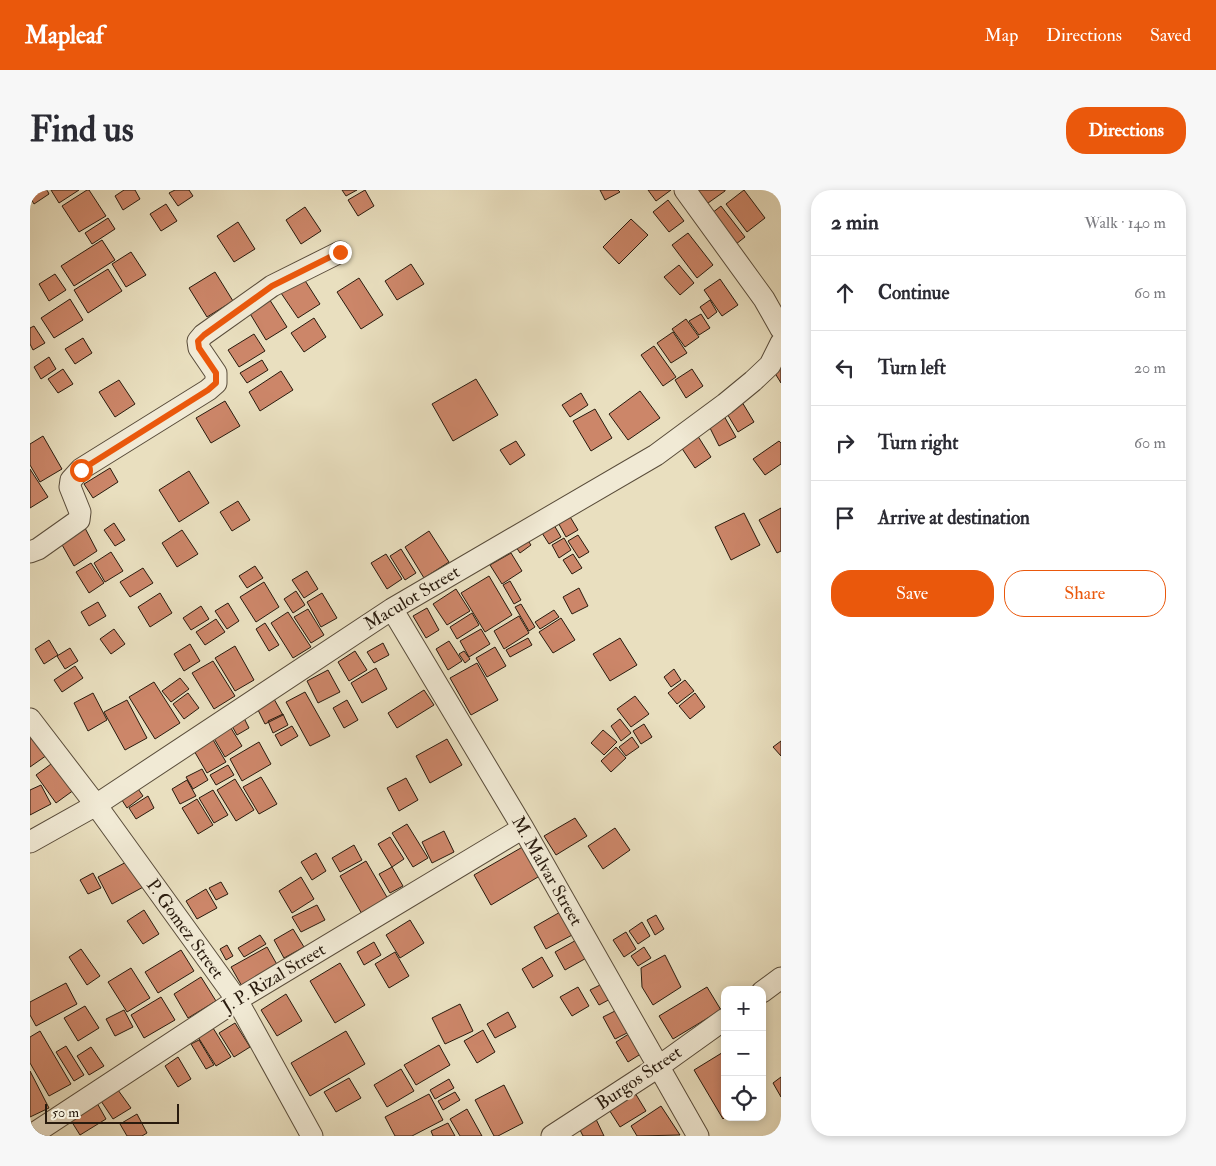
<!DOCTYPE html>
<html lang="en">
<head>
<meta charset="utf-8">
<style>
  :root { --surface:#fff; --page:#f7f7f7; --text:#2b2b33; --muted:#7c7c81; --line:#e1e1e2; --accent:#ea580c }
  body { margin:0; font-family:"IM FELL Double Pica",serif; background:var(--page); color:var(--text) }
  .controls { position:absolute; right:15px; bottom:15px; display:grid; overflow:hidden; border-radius:10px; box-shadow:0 2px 8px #0003 }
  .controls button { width:45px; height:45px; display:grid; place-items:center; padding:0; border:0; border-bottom:1px solid var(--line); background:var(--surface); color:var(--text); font:25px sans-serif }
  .scale { position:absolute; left:15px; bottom:12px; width:134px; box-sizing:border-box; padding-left:5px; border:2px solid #291b0e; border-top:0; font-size:14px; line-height:18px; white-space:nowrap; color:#291b0e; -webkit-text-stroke:4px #f1ead5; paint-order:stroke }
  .stop { position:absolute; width:15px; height:15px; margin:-11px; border:4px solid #ea580c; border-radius:50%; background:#fff }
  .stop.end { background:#ea580c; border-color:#fff; box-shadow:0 1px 5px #0008 }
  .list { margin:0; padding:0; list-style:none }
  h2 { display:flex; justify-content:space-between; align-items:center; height:65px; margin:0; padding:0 20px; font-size:21px }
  h2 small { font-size:16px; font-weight:400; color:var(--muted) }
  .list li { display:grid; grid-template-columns:32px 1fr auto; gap:15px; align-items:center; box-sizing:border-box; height:75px; padding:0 20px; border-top:1px solid var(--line) }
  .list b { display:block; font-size:19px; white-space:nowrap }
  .list em { font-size:16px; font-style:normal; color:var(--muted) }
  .actions { display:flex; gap:10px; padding:15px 20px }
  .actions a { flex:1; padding:11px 0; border:1px solid var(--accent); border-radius:20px; text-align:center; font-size:18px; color:var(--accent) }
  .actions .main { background:var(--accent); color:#fff }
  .icon { flex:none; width:28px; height:28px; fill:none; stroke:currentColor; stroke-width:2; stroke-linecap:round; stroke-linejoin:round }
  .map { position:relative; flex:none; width:751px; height:946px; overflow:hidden; border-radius:20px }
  header { display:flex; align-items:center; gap:30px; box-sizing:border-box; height:70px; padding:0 25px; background:var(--accent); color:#fff }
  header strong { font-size:24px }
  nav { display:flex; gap:28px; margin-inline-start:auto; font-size:18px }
  .intro { display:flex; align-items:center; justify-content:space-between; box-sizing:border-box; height:120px; padding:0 30px }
  h1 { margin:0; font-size:35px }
  .button { padding:12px 22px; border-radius:20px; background:var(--accent); color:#fff; font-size:18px; font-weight:700 }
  main { display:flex; gap:30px; padding:0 30px }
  aside { flex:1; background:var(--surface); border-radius:20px; box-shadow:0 2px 8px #0003 }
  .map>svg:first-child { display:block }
</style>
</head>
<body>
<header>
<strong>Mapleaf</strong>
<nav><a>Map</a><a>Directions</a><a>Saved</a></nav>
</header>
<div class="intro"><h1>Find us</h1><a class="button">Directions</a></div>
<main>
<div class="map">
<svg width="751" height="946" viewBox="0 0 751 946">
  <rect width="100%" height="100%" fill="#e9dfbf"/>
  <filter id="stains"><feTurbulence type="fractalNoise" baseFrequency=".004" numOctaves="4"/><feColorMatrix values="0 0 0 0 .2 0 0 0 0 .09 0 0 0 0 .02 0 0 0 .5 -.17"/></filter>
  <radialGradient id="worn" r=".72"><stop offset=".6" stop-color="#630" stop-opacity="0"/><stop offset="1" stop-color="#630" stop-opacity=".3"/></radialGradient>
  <path fill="#cc8669" stroke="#291b0e" d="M 2,0 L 17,0 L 19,4 L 4,14 L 0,7 L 0,1 Z
    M 21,0 L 49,0 L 29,13 Z
    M 57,0 L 59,0 L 76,26 L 49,42 L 32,16 Z
    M 94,0 L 105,0 L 110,9 L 93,20 L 85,6 Z
    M 145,0 L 159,0 L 163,6 L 148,16 L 139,3 Z
    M 312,0 L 327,0 L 316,6 Z
    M 335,0 L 344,16 L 328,26 L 318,10 Z
    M 570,0 L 588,0 L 590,2 L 575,10 Z
    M 618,0 L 641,0 L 626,11 Z
    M 658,0 L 695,0 L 695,1 L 671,18 Z
    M 714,0 L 735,28 L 717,42 L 696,14 Z
    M 638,10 L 654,31 L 639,42 L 623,22 Z
    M 136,14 L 147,31 L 131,41 L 120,24 Z
    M 691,16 L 715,47 L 701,58 L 677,27 Z
    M 275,17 L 291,41 L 271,54 L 256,30 Z
    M 78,28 L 85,39 L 62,54 L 55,43 Z
    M 601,29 L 618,45 L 589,74 L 573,57 Z
    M 208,32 L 225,59 L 204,72 L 187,46 Z
    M 658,43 L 683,75 L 667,88 L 642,55 Z
    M 72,50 L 85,70 L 44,96 L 31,76 Z
    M 101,62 L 116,85 L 96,97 L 82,74 Z
    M 381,74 L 394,94 L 367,110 L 355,91 Z
    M 649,75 L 664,93 L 650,105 L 634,87 Z
    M 78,79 L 92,101 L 58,123 L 44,100 Z
    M 185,82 L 203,111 L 177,127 L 159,98 Z
    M 25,84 L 36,100 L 19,111 L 9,94 Z
    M 329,88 L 353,125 L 331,139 L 307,102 Z
    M 274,89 L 290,114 L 268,128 L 251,103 Z
    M 690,89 L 708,115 L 692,126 L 674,100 Z
    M 236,104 L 257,137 L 236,150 L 216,117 Z
    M 40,109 L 53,130 L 24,148 L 11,128 Z
    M 680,110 L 687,122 L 678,129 L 670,117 Z
    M 671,124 L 680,138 L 669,145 L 659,131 Z
    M 284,128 L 296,147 L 274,162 L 261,143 Z
    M 656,129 L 669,147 L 655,157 L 642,139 Z
    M 4,136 L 15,153 L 3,160 L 0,154 L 0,138 Z
    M 643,142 L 657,163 L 641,173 L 627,153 Z
    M 224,144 L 235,161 L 209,177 L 198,160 Z
    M 53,148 L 62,163 L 45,174 L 35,159 Z
    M 624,156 L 646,187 L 633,196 L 611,165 Z
    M 19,167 L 26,179 L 11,189 L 4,177 Z
    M 232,170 L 238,180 L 217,193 L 210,183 Z
    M 751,175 L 751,193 L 743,180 Z
    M 33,179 L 43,194 L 28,203 L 18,189 Z
    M 662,179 L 673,196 L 656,208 L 645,190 Z
    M 251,181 L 263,200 L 230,221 L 219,202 Z
    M 446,189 L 468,225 L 423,251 L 402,214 Z
    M 89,190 L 105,214 L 85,227 L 69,202 Z
    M 610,201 L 630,228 L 598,250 L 579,224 Z
    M 551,203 L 558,215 L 540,227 L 532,215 Z
    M 195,211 L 210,236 L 181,253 L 166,228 Z
    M 712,212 L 724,232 L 708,242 L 696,222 Z
    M 565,219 L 582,248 L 561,261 L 543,231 Z
    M 694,226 L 706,247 L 689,256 L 678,234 Z
    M 664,240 L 681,267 L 665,278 L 647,251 Z
    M 13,246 L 32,279 L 10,292 L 0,275 L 0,254 Z
    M 486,251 L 495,265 L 480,275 L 470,260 Z
    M 749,251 L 751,253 L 751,274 L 735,285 L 723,269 Z
    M 80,278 L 88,292 L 63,308 L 54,294 Z
    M 0,279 L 18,307 L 0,318 Z
    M 159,281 L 179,313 L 149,332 L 129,300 Z
    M 208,311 L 220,330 L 202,341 L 190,322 Z
    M 751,318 L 751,361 L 747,363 L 729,330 Z
    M 536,320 L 548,340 L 536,347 L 525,327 Z
    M 714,323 L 730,355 L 701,370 L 685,337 Z
    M 84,333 L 95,350 L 85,356 L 74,340 Z
    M 524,335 L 531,347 L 519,354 L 512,343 Z
    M 55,338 L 67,361 L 44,376 L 31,353 Z
    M 152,340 L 168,364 L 147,377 L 132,353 Z
    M 399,341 L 419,372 L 394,388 L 375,357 Z
    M 548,345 L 559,362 L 549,368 L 538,351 Z
    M 495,346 L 501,355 L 490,363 L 484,354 Z
    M 534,348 L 541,360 L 529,368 L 522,355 Z
    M 371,359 L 386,383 L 375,390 L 360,366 Z
    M 81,362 L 93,381 L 75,392 L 64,373 Z
    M 481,363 L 492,381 L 472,394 L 460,375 Z
    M 356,364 L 372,389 L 357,399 L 341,373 Z
    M 543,364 L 552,378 L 542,384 L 533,370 Z
    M 61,373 L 74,393 L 59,403 L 46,382 Z
    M 225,376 L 233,388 L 217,398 L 209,386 Z
    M 113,378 L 123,393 L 100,407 L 90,392 Z
    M 277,381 L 288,399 L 274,408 L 262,390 Z
    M 459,386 L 482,425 L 455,442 L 431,403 Z
    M 480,391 L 491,410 L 484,414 L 473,395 Z
    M 234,392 L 249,417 L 226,432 L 210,407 Z
    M 549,398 L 558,416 L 542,424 L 533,407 Z
    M 426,399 L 440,421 L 417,435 L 403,414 Z
    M 266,401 L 275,415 L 263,423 L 254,409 Z
    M 130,403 L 142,423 L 120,437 L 108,417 Z
    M 292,403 L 307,428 L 291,437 L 277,412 Z
    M 68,412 L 76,426 L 59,436 L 51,422 Z
    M 198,413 L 209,431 L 197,439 L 185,421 Z
    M 491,414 L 505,437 L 499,441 L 485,417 Z
    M 171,416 L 179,429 L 161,440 L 153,428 Z
    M 397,418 L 409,440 L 396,448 L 383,426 Z
    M 278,419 L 294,445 L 281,453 L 264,427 Z
    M 524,420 L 529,427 L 510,439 L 505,432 Z
    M 258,422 L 281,457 L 263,468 L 241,433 Z
    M 442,423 L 449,435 L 427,449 L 420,437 Z
    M 489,426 L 499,443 L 474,459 L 464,441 Z
    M 531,428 L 545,450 L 523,463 L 509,442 Z
    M 186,429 L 195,442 L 175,455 L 166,442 Z
    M 235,433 L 249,455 L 239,461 L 226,439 Z
    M 84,439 L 95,454 L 81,464 L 70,449 Z
    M 451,439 L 460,454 L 439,467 L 430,451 Z
    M 498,448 L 502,455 L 480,467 L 476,460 Z
    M 590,448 L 607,475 L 580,491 L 563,464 Z
    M 19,450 L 28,465 L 14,474 L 5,459 Z
    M 419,451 L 432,471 L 418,480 L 406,459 Z
    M 353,453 L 359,465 L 344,473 L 337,462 Z
    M 160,454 L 170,471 L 154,481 L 144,464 Z
    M 205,456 L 224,490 L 205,501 L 185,468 Z
    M 465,457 L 476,476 L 457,487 L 446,468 Z
    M 40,458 L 48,471 L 35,479 L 27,466 Z
    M 325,461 L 337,480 L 319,491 L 308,472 Z
    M 434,461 L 440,469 L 435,473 L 429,464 Z
    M 183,471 L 205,506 L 184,519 L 162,483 Z
    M 447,473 L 468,510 L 441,525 L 420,488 Z
    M 45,476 L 53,488 L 32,502 L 24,490 Z
    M 346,478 L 357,499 L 332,513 L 321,493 Z
    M 644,479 L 651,490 L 641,497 L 634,487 Z
    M 298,480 L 310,502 L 288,513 L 277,491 Z
    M 150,488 L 159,499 L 141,512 L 132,501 Z
    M 655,490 L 664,501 L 647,514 L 638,503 Z
    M 124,492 L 150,533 L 125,549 L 99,507 Z
    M 394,500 L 404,515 L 367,538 L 358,523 Z
    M 275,502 L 300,546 L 280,556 L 256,512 Z
    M 63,503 L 77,530 L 58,541 L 44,513 Z
    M 158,503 L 169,518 L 154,529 L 143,514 Z
    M 665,503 L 675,517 L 660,529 L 649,516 Z
    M 605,506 L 619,524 L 601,537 L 587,519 Z
    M 244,509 L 253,525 L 235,534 L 227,518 Z
    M 97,510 L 117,548 L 95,560 L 74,522 Z
    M 317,510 L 328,530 L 314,538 L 303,518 Z
    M 211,522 L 219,538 L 207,545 L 198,529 Z
    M 253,524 L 258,535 L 243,543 L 238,531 Z
    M 590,529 L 601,543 L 591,551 L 581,536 Z
    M 196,530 L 212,556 L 195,567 L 179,540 Z
    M 614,534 L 622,547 L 611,554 L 603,541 Z
    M 262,536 L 268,546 L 251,556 L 245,545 Z
    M 0,537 L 20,563 L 0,577 Z
    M 573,540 L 587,552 L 574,565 L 561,553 Z
    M 602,547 L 609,557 L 596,566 L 589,557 Z
    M 182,548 L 196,572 L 177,583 L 163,559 Z
    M 417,549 L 432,575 L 400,593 L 386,566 Z
    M 751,551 L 751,566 L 743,557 Z
    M 229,552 L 241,574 L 212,591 L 200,569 Z
    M 586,557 L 596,568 L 581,582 L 571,571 Z
    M 28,569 L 48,597 L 26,613 L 6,585 Z
    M 198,575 L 204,585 L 186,595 L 180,585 Z
    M 172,579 L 178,590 L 163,599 L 156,587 Z
    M 231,587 L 247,614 L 229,624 L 213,597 Z
    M 376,588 L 388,610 L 369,621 L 357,598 Z
    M 205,589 L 224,620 L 206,631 L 187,600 Z
    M 157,590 L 166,606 L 150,614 L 142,599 Z
    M 104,593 L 113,606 L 97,618 L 88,604 Z
    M 11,595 L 21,614 L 0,625 L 0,600 Z
    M 183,600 L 198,625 L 184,633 L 169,608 Z
    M 118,606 L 124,618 L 106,629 L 99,618 Z
    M 167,609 L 183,635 L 168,644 L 152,618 Z
    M 545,628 L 557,646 L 526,665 L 514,646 Z
    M 377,634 L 398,668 L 383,677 L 362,643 Z
    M 585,638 L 600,660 L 573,679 L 558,656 Z
    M 414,641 L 424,662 L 402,673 L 392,652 Z
    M 360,647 L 374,669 L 362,677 L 348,654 Z
    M 324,655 L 332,670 L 310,682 L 302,668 Z
    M 496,655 L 513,684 L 461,715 L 444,685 Z
    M 286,663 L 296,681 L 282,690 L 271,672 Z
    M 102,669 L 117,695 L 82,714 L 68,687 Z
    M 336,671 L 358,709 L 332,724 L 310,686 Z
    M 362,677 L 373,696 L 360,703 L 349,684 Z
    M 63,683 L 71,698 L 58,704 L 50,690 Z
    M 271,687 L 284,709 L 262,723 L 249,701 Z
    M 191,692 L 198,704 L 186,710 L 179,698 Z
    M 176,699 L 187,718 L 167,729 L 156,711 Z
    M 287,715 L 295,730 L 271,742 L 262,727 Z
    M 114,720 L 129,744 L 113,754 L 97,731 Z
    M 532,721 L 544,744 L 516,759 L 504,737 Z
    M 626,725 L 634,739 L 625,745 L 617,730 Z
    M 380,730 L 394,753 L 370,768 L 356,745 Z
    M 612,732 L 620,746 L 608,754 L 599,741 Z
    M 263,739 L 274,757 L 254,768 L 244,750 Z
    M 596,742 L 606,759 L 594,767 L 583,750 Z
    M 230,745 L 236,754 L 214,767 L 208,758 Z
    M 550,748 L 560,766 L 535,780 L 525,762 Z
    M 344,752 L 351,765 L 334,775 L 327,762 Z
    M 197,755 L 203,766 L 196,770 L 190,759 Z
    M 237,757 L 249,778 L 213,798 L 201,777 Z
    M 614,757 L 621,768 L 608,776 L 601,766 Z
    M 51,759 L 70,786 L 57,795 L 39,767 Z
    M 151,760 L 164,781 L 128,803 L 115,782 Z
    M 365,762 L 379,786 L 359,798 L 345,774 Z
    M 635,765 L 651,797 L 623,815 L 612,797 L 611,778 Z
    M 512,767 L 523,786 L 503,798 L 492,779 Z
    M 310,773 L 335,815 L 305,833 L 280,791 Z
    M 101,778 L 120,808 L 97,822 L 78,792 Z
    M 171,787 L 186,811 L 158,828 L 144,804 Z
    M 576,792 L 584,807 L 569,815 L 560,800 Z
    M 36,793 L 47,814 L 6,836 L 0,825 L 0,812 Z
    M 548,797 L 559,816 L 542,826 L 530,807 Z
    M 677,797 L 691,820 L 643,849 L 629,826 Z
    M 256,804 L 272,831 L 247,846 L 231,820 Z
    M 131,807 L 145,830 L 114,848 L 101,825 Z
    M 430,814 L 443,841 L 415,854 L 402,828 Z
    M 55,816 L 69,838 L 48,851 L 34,828 Z
    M 593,817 L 605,839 L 585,849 L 573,827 Z
    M 94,820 L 103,837 L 85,846 L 76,829 Z
    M 478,822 L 486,837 L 465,848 L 457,834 Z
    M 205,833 L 220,857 L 204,867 L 189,843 Z
    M 183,838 L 201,867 L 186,876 L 168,847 Z
    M 453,840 L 465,862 L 447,873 L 434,851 Z
    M 605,840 L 617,860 L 598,872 L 586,852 Z
    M 10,841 L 41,894 L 19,906 L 0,873 L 0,847 Z
    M 316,841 L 335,874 L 280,906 L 261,873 Z
    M 169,850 L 184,875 L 176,879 L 161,854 Z
    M 409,855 L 420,875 L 386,895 L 374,875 Z
    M 36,856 L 54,885 L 44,891 L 26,862 Z
    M 61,857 L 74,876 L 59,885 L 47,866 Z
    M 695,861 L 695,927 L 693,929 L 664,880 Z
    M 148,867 L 161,889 L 148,897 L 135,876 Z
    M 371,879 L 384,901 L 357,917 L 344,895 Z
    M 0,881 L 19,918 L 0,927 Z
    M 751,887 L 751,907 L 743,893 Z
    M 319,888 L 331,908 L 306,922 L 294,902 Z
    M 419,889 L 424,898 L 405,909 L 400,900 Z
    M 474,895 L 493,933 L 468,946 L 464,946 L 445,910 Z
    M 602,898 L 616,921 L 590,937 L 576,915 Z
    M 88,900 L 101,918 L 83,929 L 71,911 Z
    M 425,902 L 430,910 L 413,920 L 408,911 Z
    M 399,904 L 413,930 L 382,946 L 365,946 L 355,927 Z
    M 67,913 L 76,929 L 50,945 L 40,929 Z
    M 631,916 L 650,945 L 607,946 L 601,936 Z
    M 437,919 L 452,946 L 430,946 L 420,929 Z
    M 107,924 L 117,943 L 112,946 L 97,946 L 90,934 Z
    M 564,925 L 574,946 L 553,946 L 547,934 Z
    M 418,933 L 425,946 L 403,946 L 401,941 Z"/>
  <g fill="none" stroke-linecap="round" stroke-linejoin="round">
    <defs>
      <path id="minor" d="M 655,0 L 734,109 L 751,139
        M 0,362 L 8,359 L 49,330 L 50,322 L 40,297 L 41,290 L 51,279 L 178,200 L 186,193 L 186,183 L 169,158 L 168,151 L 173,145 L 242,96 L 310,62
        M 362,419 L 493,638 L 668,946
        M 0,529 L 66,615 L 207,810 L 282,946
        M 0,652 L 66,615 L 362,419 L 626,265 L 695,214 L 723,191 L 740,175 L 751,153
        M 732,802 L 751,788
        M 0,946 L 207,810 L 493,638
        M 522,946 L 628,877 L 695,829"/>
    </defs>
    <use href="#minor" stroke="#594c3a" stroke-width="23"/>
    <use href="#minor" stroke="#f1ead5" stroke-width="21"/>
  </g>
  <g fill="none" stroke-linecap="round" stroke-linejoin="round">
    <path stroke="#ea580c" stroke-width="6" d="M 51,280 L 178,200 L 186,193 L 186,183 L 169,158 L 168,151 L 174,145 L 242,96 L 310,62"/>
  </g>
  <g text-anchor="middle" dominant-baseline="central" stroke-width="4.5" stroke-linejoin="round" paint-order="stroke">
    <g font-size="18" fill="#291b0e" stroke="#f1ead5">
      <text transform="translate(382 408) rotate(-31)">Maculot Street</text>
      <text transform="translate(517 681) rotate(60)">M. Malvar Street</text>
      <text transform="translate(155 739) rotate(54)">P. Gomez Street</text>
      <text transform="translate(244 788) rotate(-31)">J. P. Rizal Street</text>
      <text transform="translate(609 888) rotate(-34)">Burgos Street</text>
    </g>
  </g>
  <rect width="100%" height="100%" filter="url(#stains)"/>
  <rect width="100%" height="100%" fill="url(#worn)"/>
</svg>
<div class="controls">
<button>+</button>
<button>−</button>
<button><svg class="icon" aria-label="locate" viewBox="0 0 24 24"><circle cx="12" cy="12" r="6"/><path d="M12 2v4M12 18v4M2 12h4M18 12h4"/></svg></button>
</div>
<div class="scale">50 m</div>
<div class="stop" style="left:51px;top:280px"></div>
<div class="stop end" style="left:310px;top:62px"></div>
</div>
<aside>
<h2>2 min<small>Walk · 140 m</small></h2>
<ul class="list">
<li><svg class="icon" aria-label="ahead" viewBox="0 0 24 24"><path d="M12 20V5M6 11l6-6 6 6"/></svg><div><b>Continue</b></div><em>60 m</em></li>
<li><svg class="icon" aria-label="left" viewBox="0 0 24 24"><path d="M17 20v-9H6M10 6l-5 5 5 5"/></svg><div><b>Turn left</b></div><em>20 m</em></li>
<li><svg class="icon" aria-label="right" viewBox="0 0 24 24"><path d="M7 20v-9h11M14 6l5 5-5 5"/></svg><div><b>Turn right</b></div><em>60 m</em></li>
<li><svg class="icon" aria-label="arrive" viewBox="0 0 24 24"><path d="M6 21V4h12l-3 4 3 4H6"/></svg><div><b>Arrive at destination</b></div></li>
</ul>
<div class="actions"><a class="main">Save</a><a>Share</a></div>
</aside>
</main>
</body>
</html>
